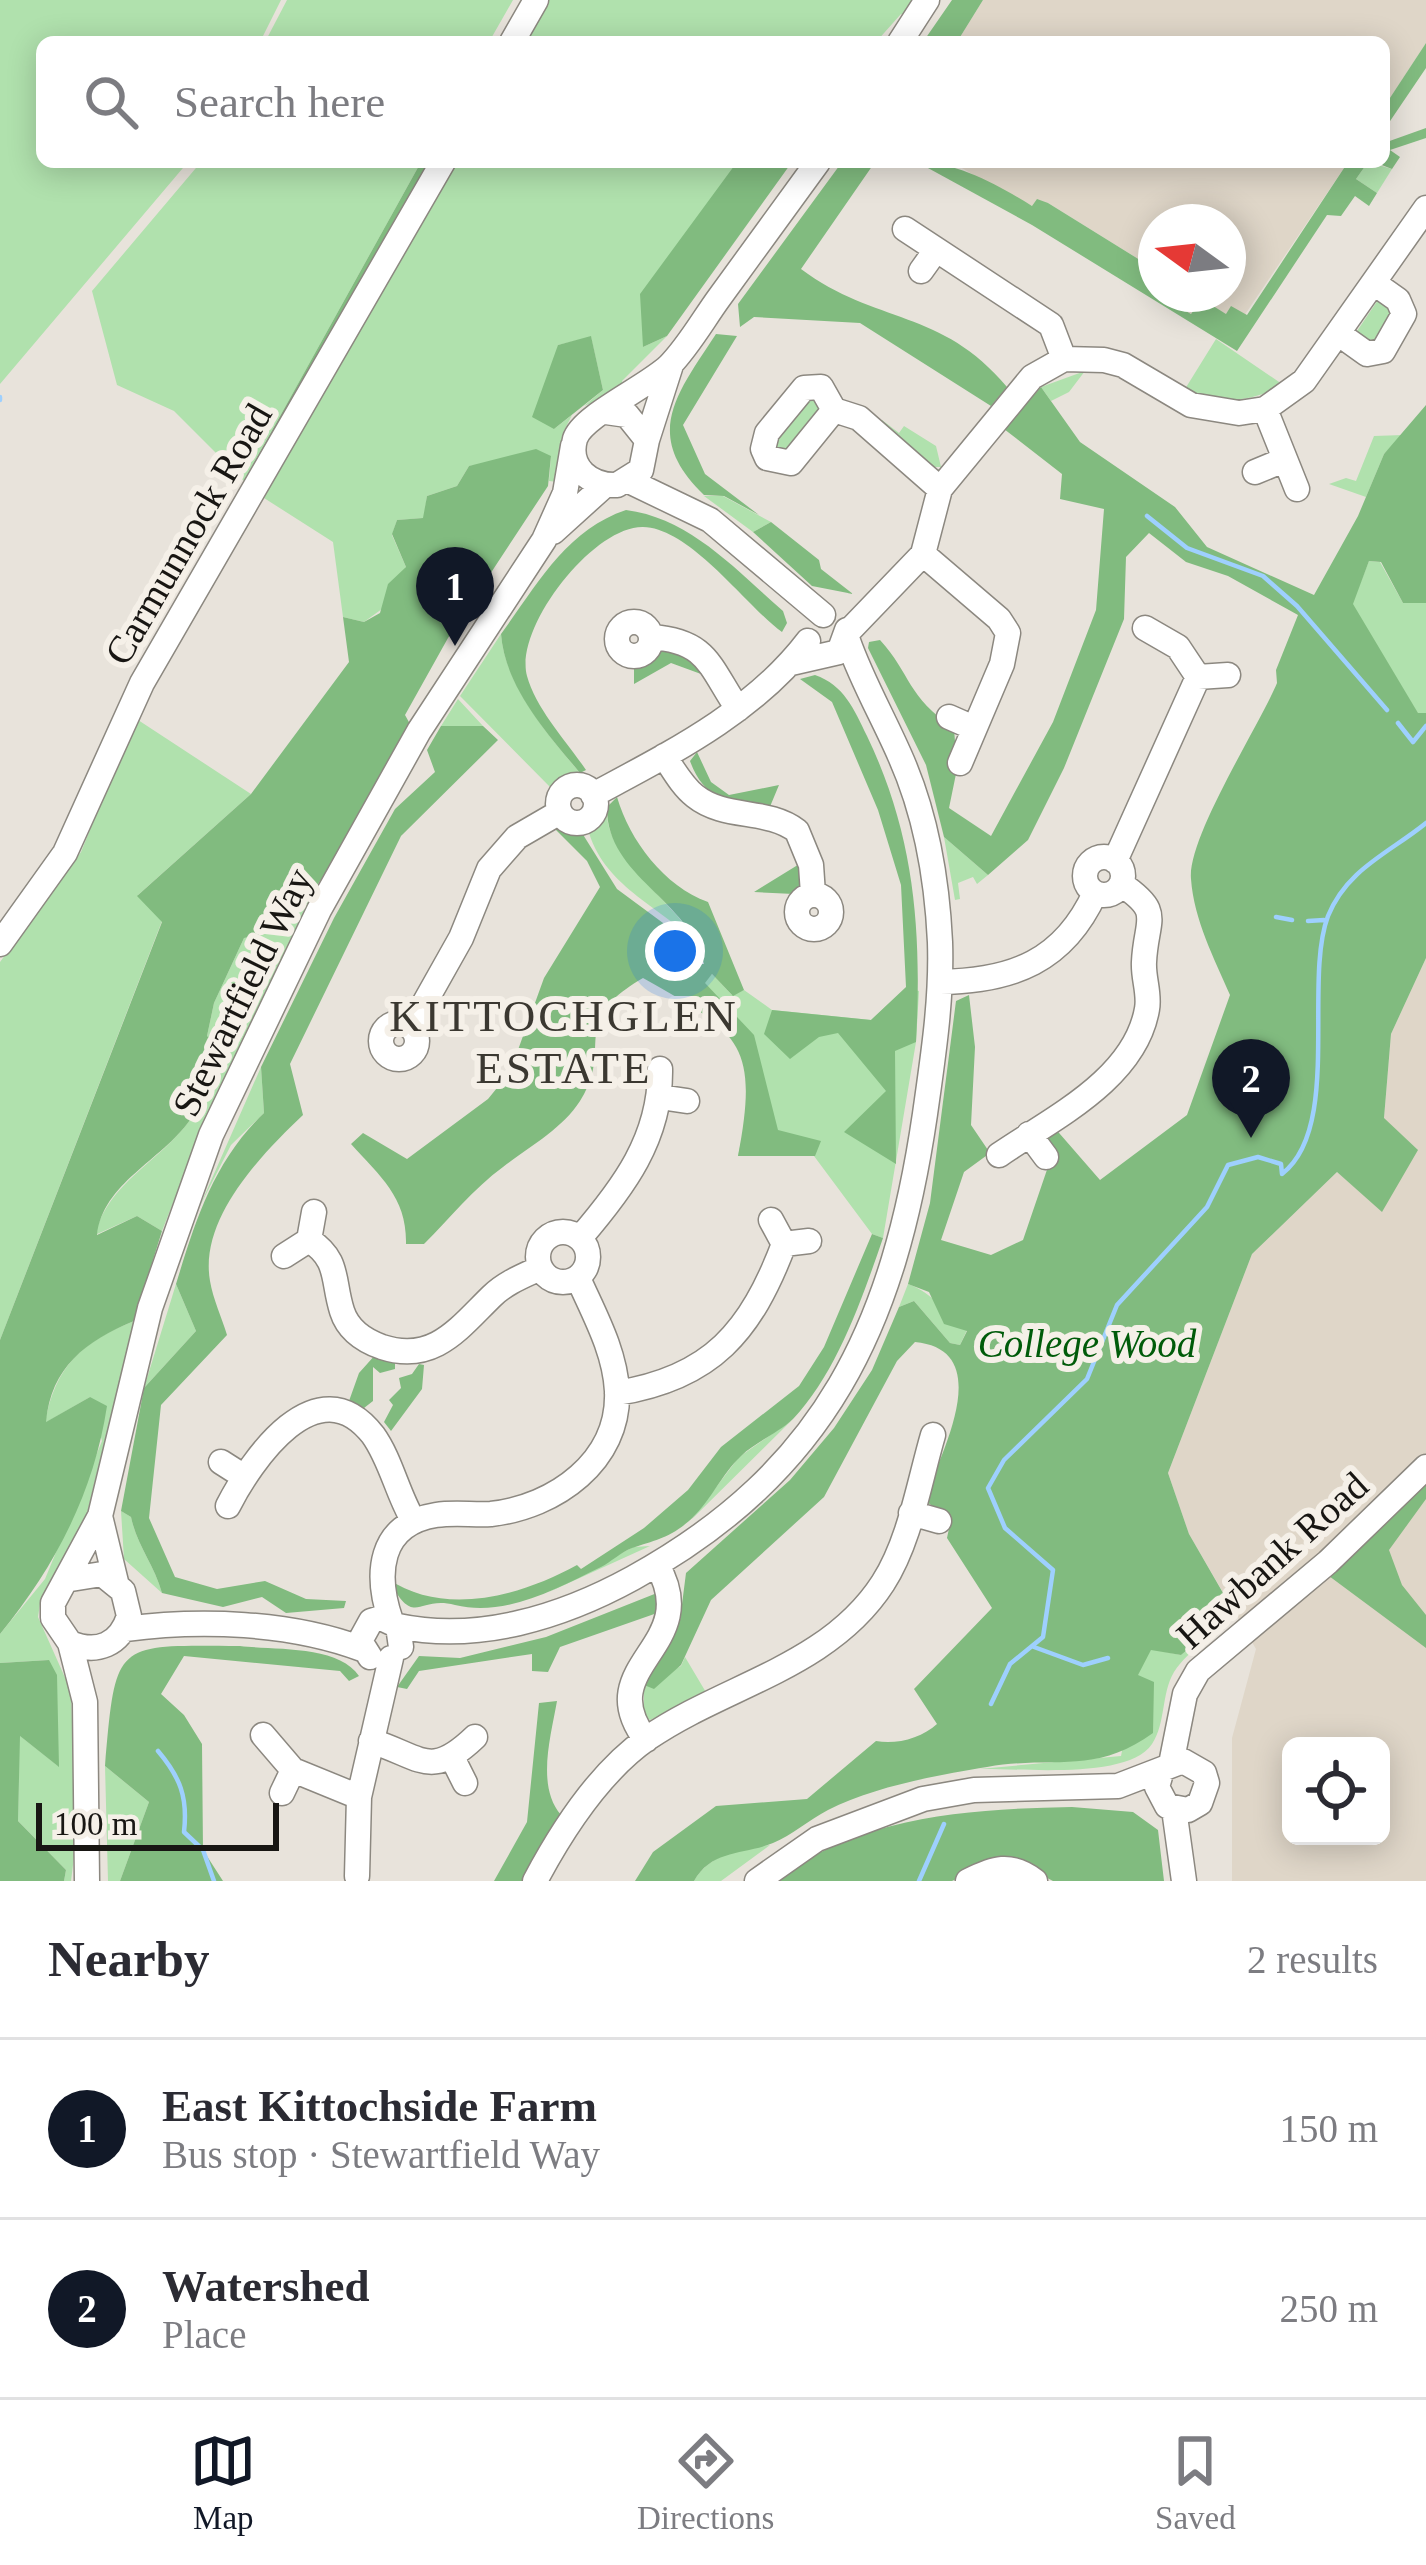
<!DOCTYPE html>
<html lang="en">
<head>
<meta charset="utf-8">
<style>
  :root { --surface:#fff; --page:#f2f2f3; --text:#2b2b33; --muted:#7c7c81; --line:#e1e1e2; --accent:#111827 }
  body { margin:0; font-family:"Times New Roman",serif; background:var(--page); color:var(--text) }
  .controls { position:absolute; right:36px; bottom:36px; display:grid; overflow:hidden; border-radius:18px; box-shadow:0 6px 30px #0003 }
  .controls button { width:108px; height:108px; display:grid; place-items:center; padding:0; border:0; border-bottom:3px solid var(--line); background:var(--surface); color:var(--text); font:60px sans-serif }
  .compass { position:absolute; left:1138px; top:204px; width:108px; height:108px; border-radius:50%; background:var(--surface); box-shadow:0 6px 30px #0003; rotate:285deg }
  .scale { position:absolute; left:36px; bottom:30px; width:243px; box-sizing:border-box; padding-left:12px; border:6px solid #181613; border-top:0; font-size:33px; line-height:42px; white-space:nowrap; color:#181613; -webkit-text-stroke:9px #f5f0e8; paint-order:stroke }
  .you { position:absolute; left:675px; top:951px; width:42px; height:42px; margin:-30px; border:9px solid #fff; border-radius:50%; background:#1a73e8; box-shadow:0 0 0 18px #1a73e833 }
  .badge { display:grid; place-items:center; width:78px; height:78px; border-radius:50%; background:var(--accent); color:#fff; font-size:39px; font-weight:700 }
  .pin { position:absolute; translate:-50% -99px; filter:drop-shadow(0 3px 6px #0008) }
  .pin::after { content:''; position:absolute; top:63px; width:42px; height:36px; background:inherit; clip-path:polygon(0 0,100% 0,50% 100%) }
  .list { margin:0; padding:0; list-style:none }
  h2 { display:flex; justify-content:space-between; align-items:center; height:156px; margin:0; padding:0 48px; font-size:51px }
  h2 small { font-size:39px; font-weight:400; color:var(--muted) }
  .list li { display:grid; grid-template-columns:78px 1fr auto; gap:36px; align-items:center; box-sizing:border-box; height:180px; padding:0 48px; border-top:3px solid var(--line) }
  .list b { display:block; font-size:45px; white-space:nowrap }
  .list p { margin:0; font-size:39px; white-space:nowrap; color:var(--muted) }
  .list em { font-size:39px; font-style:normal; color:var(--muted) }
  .icon { flex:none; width:66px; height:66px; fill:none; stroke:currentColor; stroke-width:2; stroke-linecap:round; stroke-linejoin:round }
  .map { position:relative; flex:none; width:1426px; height:1881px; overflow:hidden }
  .search { position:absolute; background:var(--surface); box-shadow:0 6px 30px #0003; left:36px; right:36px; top:36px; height:132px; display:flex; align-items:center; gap:30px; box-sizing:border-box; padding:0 42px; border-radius:18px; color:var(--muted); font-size:45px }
  .sheet { height:516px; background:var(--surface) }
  nav { display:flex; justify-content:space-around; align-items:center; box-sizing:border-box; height:168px; border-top:3px solid var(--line); background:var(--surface); font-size:33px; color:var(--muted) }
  nav a { display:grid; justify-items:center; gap:6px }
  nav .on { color:var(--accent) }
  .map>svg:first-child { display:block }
</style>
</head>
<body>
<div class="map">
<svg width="1426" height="1881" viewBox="0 0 1426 1881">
  <rect width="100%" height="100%" fill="#e8e3db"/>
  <path fill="#dfd6c8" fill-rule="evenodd" d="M 983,0 L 1426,0 L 1426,43 L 1384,107 L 1384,42 L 957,42 Z
    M 952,162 L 1348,162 L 1244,316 L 1226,314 L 1200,300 L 1191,314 L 1160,294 L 1228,294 L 1228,222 L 1156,222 L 1156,270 L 1048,203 L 1033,206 L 1015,200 Z
    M 1426,958 L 1426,1881 L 1232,1881 L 1232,1738 L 1256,1649 L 1189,1534 L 1168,1473 L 1252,1254 L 1337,1172 L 1382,1211 L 1417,1149 L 1384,1119 L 1391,1034 ZM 1291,1746 L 1381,1746 L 1381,1836 L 1291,1836 Z"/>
  <path fill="#b0e1ad" d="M 0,0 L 281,0 L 260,42 L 42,42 L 42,162 L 188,162 L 0,384 Z
    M 287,0 L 513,0 L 489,42 L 265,42 Z
    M 545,0 L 918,0 L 907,17 L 901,14 L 876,42 L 521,42 Z
    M 201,162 L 421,162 L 244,481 L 174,411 L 117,385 L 92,291 Z
    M 452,162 L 737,162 L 643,347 L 667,336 L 622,381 L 626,390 L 584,406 L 603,390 L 591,337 L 558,345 L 554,429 L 572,415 L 563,433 L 558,482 L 549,481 L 551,456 L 469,466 L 457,486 L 427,496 L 424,518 L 397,520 L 392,535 L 406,567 L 386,606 L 364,622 L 343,617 L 333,542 L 264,498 Z
    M 1368,162 L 1392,169 L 1377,193 L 1356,179 Z
    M 1378,300 L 1395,308 L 1377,343 L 1369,346 L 1355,334 Z
    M 1216,339 L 1282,384 C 1251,404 1219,404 1185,389 Z
    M 1085,371 L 1069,392 L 1051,401 L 1041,387 Z
    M 804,396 L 825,402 L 792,454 L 779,456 L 771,438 Z
    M 882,420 L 899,433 L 904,426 L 936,446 L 941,467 L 933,467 L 879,424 Z
    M 1403,435 L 1384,454 L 1366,497 L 1329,484 L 1346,478 L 1356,481 L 1374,436 Z
    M 704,496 L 723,496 L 771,522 L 753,532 Z
    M 1369,561 L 1380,562 L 1403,603 L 1426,603 L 1426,713 L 1418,714 L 1352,604 Z
    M 501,634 C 505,685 548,735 580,773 L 568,773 L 551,788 L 460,696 Z
    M 458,699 L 483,726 L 441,726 Z
    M 135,718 L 251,794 L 138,895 L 162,921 L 0,1340 L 0,962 L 81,852 Z
    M 607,812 C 606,860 680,905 700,948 C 663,906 607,890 589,833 Z
    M 944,837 L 988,875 L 977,884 L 973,877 L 958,883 L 960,899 L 955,900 Z
    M 324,876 L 198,1139 L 162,1231 L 137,1216 L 95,1235 C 108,1182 159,1163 190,1120 C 204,1101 213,1074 223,1052 L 207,1036 L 214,1003 L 244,938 L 281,931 Z
    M 712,974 L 732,995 L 744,990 L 772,1010 L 871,1020 L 906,988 L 919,991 L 916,1042 L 883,1238 L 872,1234 L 814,1156 L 738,1156 C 744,1127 756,1088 743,1060 C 730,1029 714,1016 704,983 Z
    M 261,1067 L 264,1113 L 231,1145 L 199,1208 Z
    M 176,1284 L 196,1331 L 144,1388 Z
    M 908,1284 C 934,1293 945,1314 967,1330 L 960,1345 L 950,1343 L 914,1301 L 899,1307 Z
    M 134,1321 L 82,1534 L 40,1604 L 38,1617 L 71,1691 L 76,1841 L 71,1881 L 64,1881 L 66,1870 L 18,1821 L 19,1735 L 58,1766 L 49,1660 L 0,1663 L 0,1634 L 45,1579 L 102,1441 L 90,1397 L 45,1423 C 55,1366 82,1342 134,1321 Z
    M 792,1420 L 692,1519 L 739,1457 Z
    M 121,1511 L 131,1517 C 137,1546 154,1564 162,1593 L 124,1559 Z
    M 650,1546 L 549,1592 L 633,1547 Z
    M 1234,1612 C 1217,1634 1189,1649 1174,1672 C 1161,1694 1166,1723 1152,1744 C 1128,1780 1021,1768 979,1769 L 1121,1756 L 1137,1675 L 1151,1649 L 1181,1655 Z
    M 685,1657 L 707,1694 L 650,1720 L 644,1716 L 644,1685 L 681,1666 Z
    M 105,1766 L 149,1802 L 120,1881 L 108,1881 Z
    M 770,1845 L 721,1881 L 694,1881 C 709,1854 741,1848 770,1845 Z"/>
  <path fill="#81bb7f" d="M 952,0 L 983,0 L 957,42 L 923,42 Z
    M 1426,43 L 1426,68 L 1384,130 L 1384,107 Z
    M 1426,128 L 1426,138 L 1390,150 L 1400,157 L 1392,169 L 1374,162 L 1384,162 L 1384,143 Z
    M 421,162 L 434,162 L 250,487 L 244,481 Z
    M 737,162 L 792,162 L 667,336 L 643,347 L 640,294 Z
    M 842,162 L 875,162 L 801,269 C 876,325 941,308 1007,387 L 991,406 L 860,323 L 754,317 L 740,327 L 738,304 Z
    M 917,162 C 958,162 998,185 1032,206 L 1037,199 L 1048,203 L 1156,270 L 1156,294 L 1191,314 L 1202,299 L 1226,314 L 1231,306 L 1247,315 L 1348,162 L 1368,162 L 1356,179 L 1377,193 L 1369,206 L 1355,196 L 1341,216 L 1327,215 L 1237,351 L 1032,225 Z
    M 716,334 L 737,336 L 683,425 L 705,474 L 759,515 L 724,496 L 704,495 C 642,435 676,395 716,334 Z
    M 591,336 L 603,390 L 554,429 L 532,417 L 558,345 Z
    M 1041,387 L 1080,442 L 1175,507 L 1207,547 L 1314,595 L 1358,516 L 1384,454 L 1426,405 L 1426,603 L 1403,603 L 1381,562 L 1369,561 L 1353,604 L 1418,713 L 1426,713 L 1426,958 L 1391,1034 L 1384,1118 L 1418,1150 L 1382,1212 L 1337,1172 L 1252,1254 L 1168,1473 L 1189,1534 L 1234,1612 L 1181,1655 L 1151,1650 L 1138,1675 L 1154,1682 L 1153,1733 C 1094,1776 1053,1755 987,1767 C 937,1775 873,1787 828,1810 C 809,1820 792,1835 773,1843 C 744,1855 712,1849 694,1881 L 635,1881 L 653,1852 L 716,1806 L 807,1799 L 876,1741 C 896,1745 922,1738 937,1724 L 914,1689 L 992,1608 L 947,1538 L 951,1519 L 924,1500 C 940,1455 998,1350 915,1342 L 897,1361 L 824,1497 L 711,1600 L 681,1665 L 654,1689 L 644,1685 L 680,1620 L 686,1573 L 790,1480 L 834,1428 L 872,1370 L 899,1307 L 914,1301 L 950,1343 L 960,1345 L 967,1331 L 944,1324 L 929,1292 L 908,1284 L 930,1203 L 956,1001 L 969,995 L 975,1047 L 971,1125 L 990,1153 L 964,1172 L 941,1240 L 991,1255 L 1023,1240 L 1051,1158 L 1043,1134 L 1053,1126 L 1100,1180 L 1187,1115 L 1230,995 C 1214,958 1194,920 1191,879 C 1187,838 1259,726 1277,683 L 1276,670 L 1298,615 L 1228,576 L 1186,562 L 1149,533 L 1126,557 L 1124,619 L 1064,768 L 1028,840 L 988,875 L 944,837 L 926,765 L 868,648 L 869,642 L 880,640 C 911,674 907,697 954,728 L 957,769 L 949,808 L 991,836 L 1053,722 L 1096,610 L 1104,509 L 1060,499 L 1062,474 L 1004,429 Z
    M 536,449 L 551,456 L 548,486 L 448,638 L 405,715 L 410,724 L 324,876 L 281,931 L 244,938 L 214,1003 L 207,1036 L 224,1051 C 213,1073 204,1100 190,1120 C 161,1161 103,1183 97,1235 L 137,1216 L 162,1231 L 134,1321 C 86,1341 51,1367 46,1422 L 90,1397 L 107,1406 C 94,1492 55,1567 0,1634 L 0,1340 L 162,922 L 137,896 L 251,794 L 349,662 L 343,617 L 364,622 L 380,613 L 388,584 L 406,567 L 392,534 L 397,520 L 423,518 L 427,496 L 457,486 L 469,466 Z
    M 626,510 C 690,518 736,570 783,611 L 787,623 L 782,632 C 746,606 691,528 643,527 C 593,526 514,628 527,676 C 536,709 567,742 586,770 L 580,773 C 547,733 505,687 501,634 C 537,585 566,530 626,510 Z
    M 771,522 L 819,560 L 821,569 L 853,594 L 812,586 L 753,532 Z
    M 662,647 L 699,658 L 701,674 L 671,663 L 634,684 L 634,668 Z
    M 815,675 C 844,685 854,709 867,736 C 915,836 922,932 916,1042 L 895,1051 L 896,1164 L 844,1132 L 886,1091 L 838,1033 L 819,1037 L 790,1059 L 764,1034 L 772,1010 L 871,1020 L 906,987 L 901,885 L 878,810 L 832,702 L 800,679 Z
    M 441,726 L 483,726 L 498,740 L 401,836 L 290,1064 L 303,1115 C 262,1154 199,1218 210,1281 C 213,1299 222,1318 227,1335 L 161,1405 L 149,1518 L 175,1577 L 217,1589 L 265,1581 L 306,1599 L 346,1601 L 344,1608 L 286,1613 L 262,1597 L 223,1607 L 162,1593 C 154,1564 137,1546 131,1517 L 121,1511 L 144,1388 L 196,1331 L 176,1284 C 196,1219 214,1161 264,1113 L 261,1067 L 334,918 L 395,809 L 435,772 L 427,750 Z
    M 697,752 L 711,782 L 729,795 L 779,785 L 769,809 C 731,805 704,800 690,761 Z
    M 617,797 C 630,841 664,886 708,902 L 744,990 L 733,996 L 712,974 L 705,983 L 754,1035 L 778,1130 L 821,1141 L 815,1156 L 738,1156 C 760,1041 738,1032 643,978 C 566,1023 615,1046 580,1101 C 562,1129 529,1147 503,1167 C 474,1188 449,1219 424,1244 L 406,1244 C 407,1198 381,1177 351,1144 L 363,1133 L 407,1159 L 488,1099 L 510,1072 L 544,978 L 600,887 L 587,861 L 551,825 L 582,833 L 617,889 L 682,937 L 690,948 L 682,952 L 692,964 L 704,964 C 690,899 606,877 607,807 Z
    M 801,863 L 802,882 L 794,894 L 754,892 Z
    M 872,1234 L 883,1238 C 863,1296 837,1373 793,1419 C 778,1433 756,1442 741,1456 C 721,1475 709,1504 689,1521 C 668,1539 655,1540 632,1548 C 621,1552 611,1562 601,1567 C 554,1590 505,1617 455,1605 C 416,1595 416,1630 388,1579 C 444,1617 521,1596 577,1565 L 581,1569 L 644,1528 L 688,1490 L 721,1447 L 799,1386 L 824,1347 Z
    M 376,1354 L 395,1358 L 395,1369 L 380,1373 L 373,1367 L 373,1401 L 364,1408 L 349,1401 L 359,1373 Z
    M 419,1364 L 424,1365 L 422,1389 L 391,1431 L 384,1422 L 393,1405 L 389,1400 L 401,1388 L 399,1378 L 412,1374 Z
    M 1426,1481 L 1426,1499 L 1389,1550 L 1402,1585 L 1426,1615 L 1426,1648 L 1329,1576 Z
    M 657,1593 L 660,1612 L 560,1647 L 548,1672 L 532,1671 L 532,1654 L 419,1671 L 407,1689 L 397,1687 L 419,1656 L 460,1658 L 546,1637 Z
    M 240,1646 C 274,1650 339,1645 359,1676 L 349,1681 L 340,1671 L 184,1656 L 161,1694 L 184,1715 L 202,1744 L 203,1850 L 223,1881 L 120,1881 L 149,1802 L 105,1766 C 116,1640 114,1645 240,1646 Z
    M 49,1660 L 57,1675 L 59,1767 L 20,1736 L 18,1821 L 66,1870 L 64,1881 L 0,1881 L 0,1663 Z
    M 557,1701 C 551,1736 536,1786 561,1815 L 527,1881 L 494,1881 L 527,1822 L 539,1703 Z
    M 1072,1807 L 1133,1812 L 1158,1830 L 1164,1881 L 1053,1881 L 1021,1864 L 994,1861 L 952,1881 L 773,1881 C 862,1816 965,1809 1072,1807 Z"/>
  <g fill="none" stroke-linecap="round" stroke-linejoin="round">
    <path stroke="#9ed0fe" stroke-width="4.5" d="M 0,397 L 0,400
      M 1147,516 L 1187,548 L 1263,576 L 1297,606 L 1387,710
      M 1398,723 L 1413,742 L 1426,726
      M 1276,917 L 1292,920
      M 1308,921 L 1324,920
      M 1034,1647 L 1083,1665 L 1108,1658
      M 991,1704 L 1010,1664 L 1043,1637 L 1053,1570 L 1005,1528 L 988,1488 L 1004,1460 L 1087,1379 L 1117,1305 L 1207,1207 L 1228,1165 L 1258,1157 L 1281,1164 L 1282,1174 C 1342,1128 1303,982 1328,916 C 1347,869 1389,853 1426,823
      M 158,1751 C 180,1777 188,1797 184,1832 L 203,1850 L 214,1881
      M 919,1881 L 944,1824"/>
    <defs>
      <path id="minor" d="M 512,42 L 536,0
        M 900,42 L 927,0
        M 905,229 L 1051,325 L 1064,359
        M 921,271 L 936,250
        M 1339,334 L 1367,354 L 1383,351 L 1404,314 L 1398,300 L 1374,283
        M 1265,409 L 1297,489
        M 834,410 L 821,387 L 804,388 L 767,433 L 763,449 L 767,458 L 791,463 L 834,410 L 859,418 L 940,489
        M 606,412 L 627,415 L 647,440 L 641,470 L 617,485 C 591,486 567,468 575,439 C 582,416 647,387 669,366 C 688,347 703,320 719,298 C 752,253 785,207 818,162
        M 647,440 L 671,365
        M 1255,472 L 1284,460
        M 629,481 L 710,520 L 823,615
        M 553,532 L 605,485
        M 923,554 L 999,619 L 1008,633 L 1002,664 L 960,763
        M617 639a17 17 0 1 1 34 0a17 17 0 1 1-34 0Z
        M 848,632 L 923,554 L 940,489 L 1032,377 L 1064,359 L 1104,360 L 1123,365 L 1191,405 L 1239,413 L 1265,409 L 1304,381 L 1426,208
        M 651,637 C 708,641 709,666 738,709
        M 791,663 L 839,652 L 847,630
        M 1198,677 L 1228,675
        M 949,717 L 974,728
        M 664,756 C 673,769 682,786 695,796 C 725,820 767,808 797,831 L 811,865 L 813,894
        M558 804a19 19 0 1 1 38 0a19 19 0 1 1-38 0Z
        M 593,795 C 671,753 754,712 808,641
        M1085 876a19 19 0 1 1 38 0a19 19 0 1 1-38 0Z
        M 1115,861 L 1198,677 L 1178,647 L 1145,628
        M797 912a17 17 0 1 1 34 0a17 17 0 1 1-34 0Z
        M 0,944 L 65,853 L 142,683 L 443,162
        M 940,982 C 1013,981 1064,961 1095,893
        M381 1041a18 18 0 1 1 36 0a18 18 0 1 1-36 0Z
        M 411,1027 L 461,938 L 489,869 L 517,837 L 560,812
        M 660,1097 L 687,1101
        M 1029,1134 L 1046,1157
        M 999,1155 C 1053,1118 1135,1079 1147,1009 C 1150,994 1143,978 1144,962 C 1146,918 1164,913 1121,884
        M 771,1220 L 784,1244
        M538 1257a25 25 0 1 1 50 0a25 25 0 1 1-50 0Z
        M 580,1238 C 623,1188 661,1138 660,1069
        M 309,1240 C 340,1260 332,1280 342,1311 C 348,1330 365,1341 382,1347 C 434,1364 459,1328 492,1296 C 505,1283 523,1276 540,1268
        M 784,1244 L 809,1241
        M 284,1256 L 309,1240 L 314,1212
        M 617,1393 C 712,1378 751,1331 784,1244
        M 221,1462 L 243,1476
        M 228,1506 C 251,1461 317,1363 373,1435 C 391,1460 397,1493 413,1520
        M 911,1513 L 939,1521
        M 100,1516 L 116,1582
        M 71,1579 L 102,1574 L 123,1591 L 129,1616 C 120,1645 97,1654 70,1643 L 53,1618 L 53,1603 L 100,1516 L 150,1308 L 211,1135 L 319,910 L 419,731 L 544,540 L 565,493 L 573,446
        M 391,1621 C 375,1575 378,1524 436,1515 C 454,1512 473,1515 491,1514 C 555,1507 620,1461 617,1391 C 615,1351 594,1314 578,1278
        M 398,1626 C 478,1643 562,1617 633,1578 C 827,1471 894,1325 925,1114 C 933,1057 942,1000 940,942 C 937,879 926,814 900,756 C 883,717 862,681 848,641
        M 125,1629 C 200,1619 290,1622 362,1649
        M 70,1643 L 85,1702 L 87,1881
        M 370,1657 L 360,1641 L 371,1621 L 381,1618 L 398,1626 L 401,1647
        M 263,1735 L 293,1770 L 359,1797
        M 646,1740 C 589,1665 705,1647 657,1565
        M 371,1741 C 422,1757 430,1780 475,1737
        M 453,1759 L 465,1783
        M 1171,1764 L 1185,1694 L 1198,1671 L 1328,1562 L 1426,1467
        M 282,1793 L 293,1770
        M 1174,1809 L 1184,1881
        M 357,1876 L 359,1797 L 391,1658
        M 535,1881 C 562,1830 599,1772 648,1738 C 725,1685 829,1667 883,1583 C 910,1541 919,1483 933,1435
        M 757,1881 L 817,1839 L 923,1799 L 974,1790 L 1118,1786 L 1183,1761 L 1204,1773 L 1207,1783 L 1200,1803 L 1188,1810 L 1167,1806 L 1157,1787 L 1161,1773
        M 968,1881 C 994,1868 1010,1862 1035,1881"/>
    </defs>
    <use href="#minor" stroke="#8c8880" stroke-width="27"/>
    <use href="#minor" stroke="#fff" stroke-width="24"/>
  </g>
  <g text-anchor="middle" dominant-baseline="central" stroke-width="12" stroke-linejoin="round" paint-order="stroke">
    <g font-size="39" fill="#181613" stroke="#f5f0e8">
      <text transform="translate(188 534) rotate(-60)">Carmunnock Road</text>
      <text transform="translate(242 992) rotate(-64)">Stewartfield Way</text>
      <text transform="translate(1272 1560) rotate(-42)">Hawbank Road</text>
    </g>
    <g font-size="39" font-style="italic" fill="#005b0a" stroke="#f5f0e8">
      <text x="1087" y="1343">College Wood</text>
    </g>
    <g font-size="45" letter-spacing="3" fill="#3b3831" stroke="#f5f0e8">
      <text x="564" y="1016">KITTOCHGLEN<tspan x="564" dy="52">ESTATE</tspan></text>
    </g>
  </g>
</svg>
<div class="controls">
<button><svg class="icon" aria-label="locate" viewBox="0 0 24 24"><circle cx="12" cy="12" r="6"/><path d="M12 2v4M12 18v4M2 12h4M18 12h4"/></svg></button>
</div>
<svg class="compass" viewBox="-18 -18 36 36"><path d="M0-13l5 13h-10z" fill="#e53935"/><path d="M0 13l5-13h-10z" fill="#7c7c81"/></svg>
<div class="scale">100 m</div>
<div class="you"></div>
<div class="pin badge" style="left:455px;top:646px">1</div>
<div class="pin badge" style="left:1251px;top:1138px">2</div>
<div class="search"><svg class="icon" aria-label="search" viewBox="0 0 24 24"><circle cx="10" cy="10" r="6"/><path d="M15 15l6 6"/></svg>Search here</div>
</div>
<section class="sheet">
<h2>Nearby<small>2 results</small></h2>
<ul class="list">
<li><span class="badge">1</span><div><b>East Kittochside Farm</b><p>Bus stop · Stewartfield Way</p></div><em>150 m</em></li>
<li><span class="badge">2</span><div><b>Watershed</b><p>Place</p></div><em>250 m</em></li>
</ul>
</section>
<nav>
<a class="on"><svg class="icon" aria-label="map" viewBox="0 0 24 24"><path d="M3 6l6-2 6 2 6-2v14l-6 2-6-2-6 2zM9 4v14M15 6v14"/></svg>Map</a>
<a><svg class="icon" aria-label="directions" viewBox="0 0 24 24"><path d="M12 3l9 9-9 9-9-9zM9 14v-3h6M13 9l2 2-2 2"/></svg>Directions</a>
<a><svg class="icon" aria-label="saved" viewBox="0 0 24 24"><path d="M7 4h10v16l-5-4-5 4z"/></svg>Saved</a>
</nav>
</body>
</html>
